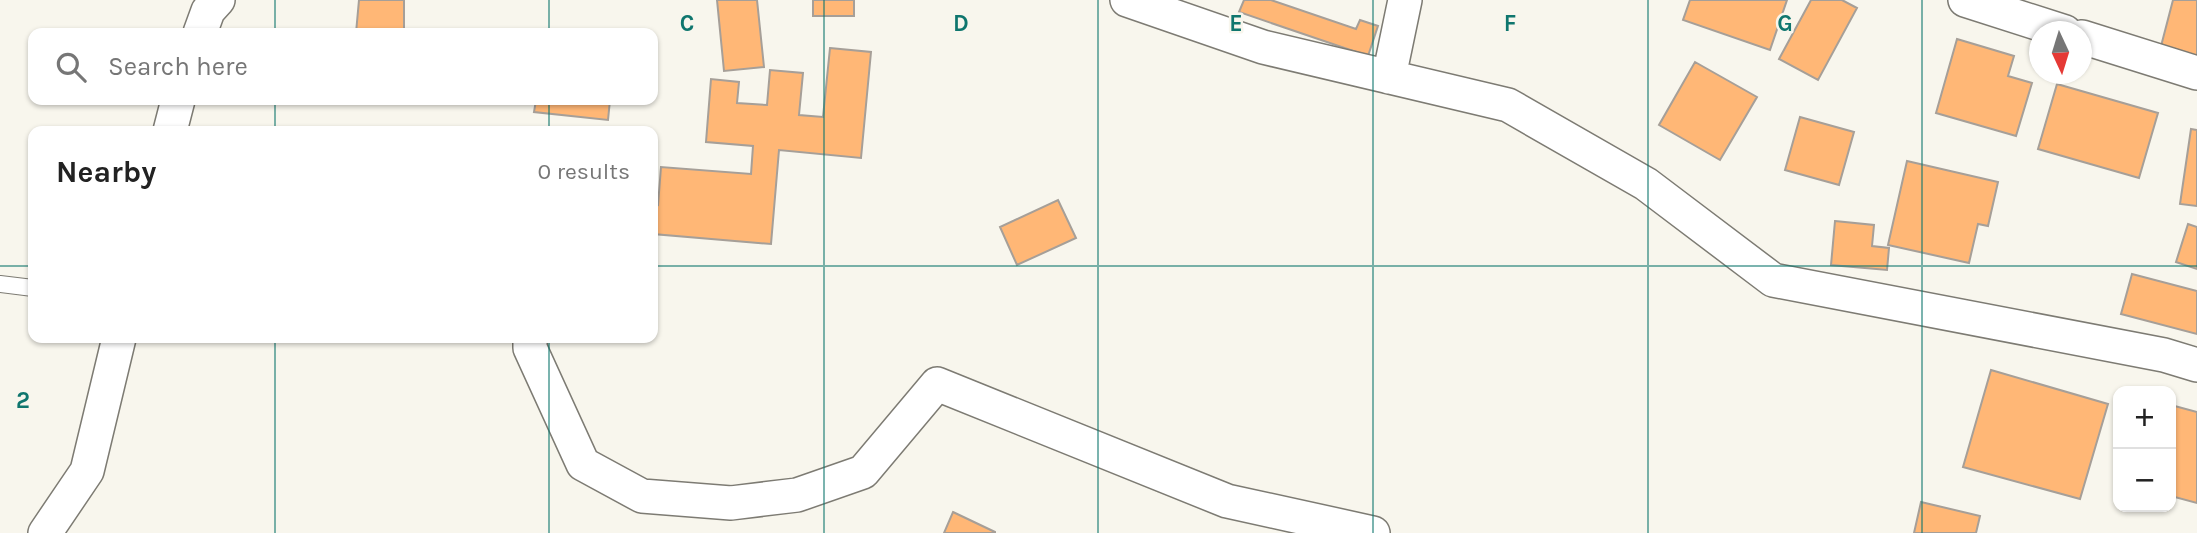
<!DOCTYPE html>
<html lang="en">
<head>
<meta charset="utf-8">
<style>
  :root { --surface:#fff; --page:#f6f6f6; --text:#222; --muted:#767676; --line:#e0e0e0 }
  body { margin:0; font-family:Karla,sans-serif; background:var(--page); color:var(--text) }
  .controls { position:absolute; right:21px; bottom:21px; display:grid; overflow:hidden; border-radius:14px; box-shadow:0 2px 5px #0004 }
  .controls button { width:63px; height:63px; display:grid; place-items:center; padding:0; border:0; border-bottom:2px solid var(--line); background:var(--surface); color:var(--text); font:35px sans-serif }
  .compass { position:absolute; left:2029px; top:21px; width:63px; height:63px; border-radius:50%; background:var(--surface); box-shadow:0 2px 5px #0004; rotate:176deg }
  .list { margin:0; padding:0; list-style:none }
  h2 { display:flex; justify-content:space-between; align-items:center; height:91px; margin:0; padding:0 28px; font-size:30px }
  h2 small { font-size:23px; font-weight:400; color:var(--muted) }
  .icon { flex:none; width:38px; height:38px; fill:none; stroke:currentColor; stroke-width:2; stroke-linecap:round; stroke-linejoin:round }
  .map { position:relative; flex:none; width:2197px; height:533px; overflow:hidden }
  .search { position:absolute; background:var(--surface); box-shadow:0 2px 5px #0004; left:28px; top:28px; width:630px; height:77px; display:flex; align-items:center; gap:18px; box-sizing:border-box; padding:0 24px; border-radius:14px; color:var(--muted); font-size:26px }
  .panel { position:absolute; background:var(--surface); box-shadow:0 2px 5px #0004; left:28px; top:126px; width:630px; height:217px; border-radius:14px }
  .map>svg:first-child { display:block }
</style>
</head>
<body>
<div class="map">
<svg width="2197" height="533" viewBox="0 0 2197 533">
  <rect width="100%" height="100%" fill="#f8f6ed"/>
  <path fill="#ffb776" stroke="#a69f98" stroke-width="2" d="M 359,0 L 404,0 L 404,33 L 356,33 Z
    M 717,0 L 757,0 L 764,67 L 724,71 Z
    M 813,0 L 854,0 L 854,16 L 813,16 Z
    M 1244,0 L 1271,0 L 1356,29 L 1360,20 L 1378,26 L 1368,56 L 1239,12 Z
    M 1690,0 L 1787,0 L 1770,50 L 1683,20 Z
    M 1811,0 L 1842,0 L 1857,8 L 1818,80 L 1779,59 Z
    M 2173,0 L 2197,0 L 2197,59 L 2160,50 Z
    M 1957,39 L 2014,56 L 2008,76 L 2032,83 L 2016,136 L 1936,113 Z
    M 830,48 L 871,52 L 861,158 L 779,150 L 771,244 L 653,234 L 653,204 L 658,205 L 661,167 L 751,174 L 753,146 L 706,142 L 711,79 L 739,82 L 737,103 L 767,105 L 770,70 L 803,73 L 799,115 L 823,117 Z
    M 1695,62 L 1757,97 L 1720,160 L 1659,125 Z
    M 2057,84 L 2158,113 L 2139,178 L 2038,149 Z
    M 536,100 L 610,100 L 608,120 L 534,112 Z
    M 1800,117 L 1854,132 L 1839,185 L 1785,170 Z
    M 2191,129 L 2197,130 L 2197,206 L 2180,204 Z
    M 1907,161 L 1998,182 L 1988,226 L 1978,224 L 1969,263 L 1888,245 Z
    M 1058,200 L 1076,238 L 1017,265 L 1000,227 Z
    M 1835,221 L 1874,225 L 1872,246 L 1889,248 L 1887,270 L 1831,265 Z
    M 2188,224 L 2197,227 L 2197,269 L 2176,262 Z
    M 2132,274 L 2197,291 L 2197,334 L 2121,314 Z
    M 1991,370 L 2108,404 L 2080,499 L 1963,467 Z
    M 2171,405 L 2197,412 L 2197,503 L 2171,496 Z
    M 1921,502 L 1980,516 L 1976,533 L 1914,533 Z
    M 953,512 L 995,532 L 995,533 L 944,533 Z"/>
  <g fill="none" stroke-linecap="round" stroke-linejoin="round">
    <defs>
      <path id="lane" d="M 0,284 L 33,288"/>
      <path id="street" d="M 1127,0 L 1263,47 L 1508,105 L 1646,184 L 1773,280 L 2164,355 L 2197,365
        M 1965,0 L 2065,32
        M 200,33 L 208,11 L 218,0
        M 2082,37 L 2197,73
        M 1389,77 L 1405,0
        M 170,131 L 178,100
        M 530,338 L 530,348 L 583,464 L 642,496 L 731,503 L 797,495 L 863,472 L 937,384 L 1227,501 L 1373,533
        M 45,533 L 87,471 L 119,338"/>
    </defs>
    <use href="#lane" stroke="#7d7b73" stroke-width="18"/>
    <use href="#street" stroke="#7d7b73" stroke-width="36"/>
    <use href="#lane" stroke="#fff" stroke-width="16"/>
    <use href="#street" stroke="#fff" stroke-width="33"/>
  </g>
  <path fill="none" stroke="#0f766e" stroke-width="2" stroke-opacity="0.55" d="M 275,0 L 275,33M 549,0 L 549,33M 824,0 L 824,533M 1098,0 L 1098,533M 1373,0 L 1373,533M 1648,0 L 1648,533M 1922,0 L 1922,533M 275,100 L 275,131M 549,100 L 549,131M 0,266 L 33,266M 653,266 L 2197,266M 275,338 L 275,533M 549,338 L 549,533"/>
  <g font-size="23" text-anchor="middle" font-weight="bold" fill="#0f766e" stroke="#f8f6ed" stroke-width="5" stroke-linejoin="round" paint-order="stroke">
    <text x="687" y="31">C</text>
    <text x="961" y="31">D</text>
    <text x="1236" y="31">E</text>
    <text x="1510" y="31">F</text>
    <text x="1785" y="31">G</text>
    <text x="23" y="408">2</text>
  </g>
</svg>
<div class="controls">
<button>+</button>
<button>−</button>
</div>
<svg class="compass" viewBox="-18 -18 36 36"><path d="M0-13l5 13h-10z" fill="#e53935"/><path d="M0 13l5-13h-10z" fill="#767676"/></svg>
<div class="search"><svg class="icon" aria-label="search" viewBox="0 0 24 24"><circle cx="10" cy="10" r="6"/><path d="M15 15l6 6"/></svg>Search here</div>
<section class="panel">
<h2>Nearby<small>0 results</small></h2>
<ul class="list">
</ul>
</section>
</div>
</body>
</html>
